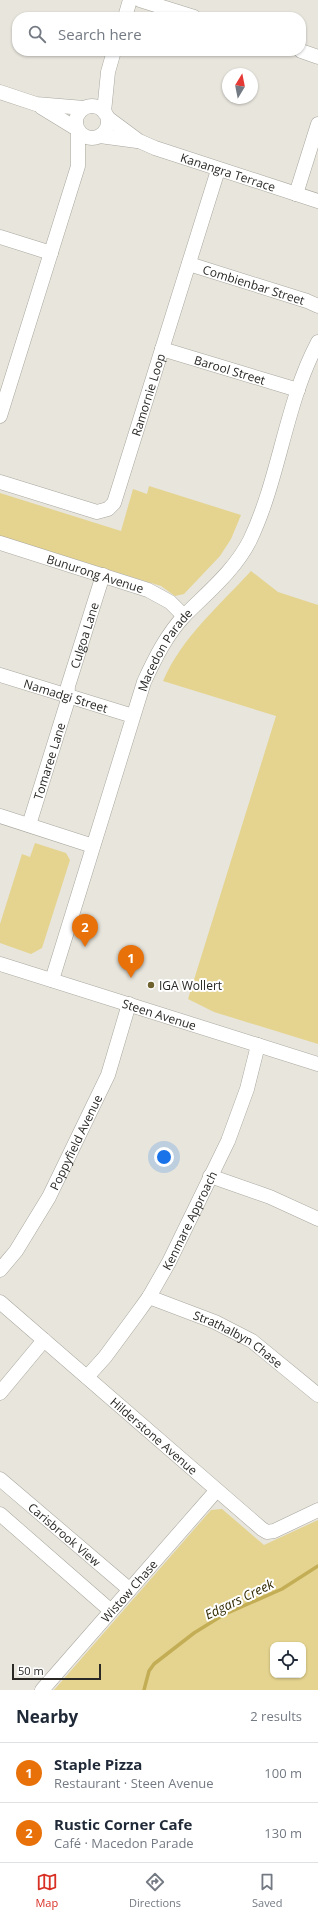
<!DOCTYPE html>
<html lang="en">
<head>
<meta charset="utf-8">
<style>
  :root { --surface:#fff; --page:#f6f6f7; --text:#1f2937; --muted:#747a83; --line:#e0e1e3; --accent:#d93025 }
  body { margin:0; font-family:"Open Sans",sans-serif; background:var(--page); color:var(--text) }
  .controls { position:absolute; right:12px; bottom:12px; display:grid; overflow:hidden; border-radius:8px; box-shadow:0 1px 3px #0004 }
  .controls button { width:36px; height:36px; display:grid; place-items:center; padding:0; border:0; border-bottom:1px solid var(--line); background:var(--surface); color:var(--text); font:20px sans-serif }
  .compass { position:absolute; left:222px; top:68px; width:36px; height:36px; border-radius:50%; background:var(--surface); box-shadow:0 1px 3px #0004; rotate:10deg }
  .scale { position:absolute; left:12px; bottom:10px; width:89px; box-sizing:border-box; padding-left:4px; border:2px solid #292825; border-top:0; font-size:11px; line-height:14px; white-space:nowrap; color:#292825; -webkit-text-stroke:3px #fff; paint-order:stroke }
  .you { position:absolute; left:164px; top:1157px; width:14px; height:14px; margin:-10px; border:3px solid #fff; border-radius:50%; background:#1a73e8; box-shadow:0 0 0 6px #1a73e833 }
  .badge { display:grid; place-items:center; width:26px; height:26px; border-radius:50%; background:var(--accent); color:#fff; font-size:13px; font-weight:700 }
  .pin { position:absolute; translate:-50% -33px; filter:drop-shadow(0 1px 2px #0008) }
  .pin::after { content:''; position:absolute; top:21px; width:14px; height:12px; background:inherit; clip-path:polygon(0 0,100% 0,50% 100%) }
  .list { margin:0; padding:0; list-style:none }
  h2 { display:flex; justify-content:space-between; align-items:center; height:52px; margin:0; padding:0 16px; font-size:17px }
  h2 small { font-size:13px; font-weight:400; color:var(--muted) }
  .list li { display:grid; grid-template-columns:26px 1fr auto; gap:12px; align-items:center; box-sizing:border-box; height:60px; padding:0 16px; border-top:1px solid var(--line) }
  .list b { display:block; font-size:15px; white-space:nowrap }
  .list p { margin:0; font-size:13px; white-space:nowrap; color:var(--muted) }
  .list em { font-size:13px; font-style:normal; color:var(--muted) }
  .icon { flex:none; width:22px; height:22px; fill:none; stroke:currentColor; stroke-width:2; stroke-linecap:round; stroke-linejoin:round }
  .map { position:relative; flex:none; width:318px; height:1690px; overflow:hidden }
  .search { position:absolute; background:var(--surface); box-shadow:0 1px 3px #0004; left:12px; right:12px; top:12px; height:44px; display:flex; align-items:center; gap:10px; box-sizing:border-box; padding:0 14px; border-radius:16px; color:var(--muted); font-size:15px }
  .sheet { height:172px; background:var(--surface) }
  nav { display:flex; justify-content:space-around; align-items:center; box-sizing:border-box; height:56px; border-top:1px solid var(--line); background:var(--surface); font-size:11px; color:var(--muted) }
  nav a { display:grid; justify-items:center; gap:2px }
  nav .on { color:var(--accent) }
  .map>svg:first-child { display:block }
</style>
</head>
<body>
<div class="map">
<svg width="318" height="1690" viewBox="0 0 318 1690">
  <rect width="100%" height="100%" fill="#e7e5dc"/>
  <path fill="#e5d48f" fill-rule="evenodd" d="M 149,486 L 241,515 L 231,539 L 220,556 L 184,594 L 175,596 L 161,586 L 0,536 L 0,493 L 121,531 L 133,489 L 147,494 Z
    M 251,571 L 278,592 L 318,605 L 318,1044 L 214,1012 L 188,999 L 276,716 L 163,681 C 182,637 220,605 251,571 Z
    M 35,843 L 66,853 L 70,860 L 42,948 L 31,954 L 0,943 L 0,924 L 22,854 L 30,857 Z
    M 222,1509 L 264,1545 L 318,1520 L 318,1690 L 54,1690 L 211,1510 ZM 273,1645 L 303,1645 L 303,1675 L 273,1675 Z"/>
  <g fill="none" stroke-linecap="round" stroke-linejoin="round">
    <path stroke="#c3ae56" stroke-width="3.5" d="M 144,1690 L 149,1671 L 154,1664 L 194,1633 L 223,1615 L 282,1589 L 318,1566"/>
    <defs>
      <g id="street">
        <path d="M 140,0 L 194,17"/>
        <path d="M 125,17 L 130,0"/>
        <path d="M 301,51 L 318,57"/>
        <path d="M 0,92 L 36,104 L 84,108"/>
        <circle cx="92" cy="122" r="16"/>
        <path d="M 41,107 L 77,129"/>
        <path d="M 104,112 L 108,72 L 114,51"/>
        <path id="s1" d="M 108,118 L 139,141 L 155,148 L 318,201"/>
        <path d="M 100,136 L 137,141"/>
        <path d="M 296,194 L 318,124"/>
        <path d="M 0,237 L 51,253"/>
        <path id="s2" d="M 189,264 L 307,301 L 318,306"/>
        <path id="s3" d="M 162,349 L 298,390"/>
        <path d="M 0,416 L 78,166 L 78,131"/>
        <path id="s4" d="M 0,482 L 97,512 L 108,509 L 114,503 L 218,170"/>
        <path id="s5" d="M 0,543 L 148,590 L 170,602 L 184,616"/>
        <path id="s6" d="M 0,675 L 133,716"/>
        <path d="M 0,816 L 93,846"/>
        <path id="s7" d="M 29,825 L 67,703 L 68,686 L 103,575"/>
        <path id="s8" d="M 0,964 L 318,1064"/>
        <path id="s9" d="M 52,980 L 144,682 C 155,658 167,634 185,615 C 208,592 235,570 250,540 C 280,477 285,404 318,342"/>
        <path d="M 210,1176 L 270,1197 L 318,1219"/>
        <path id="s10" d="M 0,1270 L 16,1251 L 49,1197 L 108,1075 L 129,1004"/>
        <path id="s11" d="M 149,1297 L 215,1322 L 252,1341 L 318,1395"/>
        <path id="s12" d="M 0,1302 L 262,1529 L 267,1532 L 274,1531 L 318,1510"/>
        <path id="s13" d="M 87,1377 L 105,1357 L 136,1315 L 149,1297 L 169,1262 L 228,1141 L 247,1089 L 258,1045"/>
        <path d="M 0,1393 L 44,1340"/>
        <path id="s14" d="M 0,1479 L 129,1589"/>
        <path d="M 0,1514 L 111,1611"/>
        <path id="s15" d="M 42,1690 L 216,1491"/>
      </g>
    </defs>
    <use href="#street" stroke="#a9a79e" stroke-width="15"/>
    <use href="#street" stroke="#fff" stroke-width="14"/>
  </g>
  <circle fill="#6f622f" stroke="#fff" stroke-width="1.5" cx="151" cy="985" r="4"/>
  <g text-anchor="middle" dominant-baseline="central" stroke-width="4" stroke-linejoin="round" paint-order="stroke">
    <g font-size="12" fill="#292825" stroke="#fff">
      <text stroke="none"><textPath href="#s1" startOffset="133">Kanangra Terrace</textPath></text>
      <text stroke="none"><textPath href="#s2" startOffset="68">Combienbar Street</textPath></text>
      <text stroke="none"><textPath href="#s3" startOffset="71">Barool Street</textPath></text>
      <text stroke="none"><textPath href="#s4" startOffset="235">Ramornie Loop</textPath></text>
      <text stroke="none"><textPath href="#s5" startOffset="100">Bunurong Avenue</textPath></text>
      <text stroke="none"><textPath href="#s7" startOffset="198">Culgoa Lane</textPath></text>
      <text stroke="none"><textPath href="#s9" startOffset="350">Macedon Parade</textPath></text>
      <text stroke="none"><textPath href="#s6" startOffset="69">Namadgi Street</textPath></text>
      <text stroke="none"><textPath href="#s7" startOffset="67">Tomaree Lane</textPath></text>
      <text stroke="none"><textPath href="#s8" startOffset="167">Steen Avenue</textPath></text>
      <text stroke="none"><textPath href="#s10" startOffset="149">Poppyfield Avenue</textPath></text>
      <text stroke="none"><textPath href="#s13" startOffset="188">Kenmare Approach</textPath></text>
      <text stroke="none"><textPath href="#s11" startOffset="99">Strathalbyn Chase</textPath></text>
      <text stroke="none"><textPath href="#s12" startOffset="204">Hilderstone Avenue</textPath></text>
      <text stroke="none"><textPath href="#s14" startOffset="85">Carisbrook View</textPath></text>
      <text stroke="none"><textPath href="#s15" startOffset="132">Wistow Chase</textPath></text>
    </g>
    <g font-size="12" fill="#292825" stroke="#fff" text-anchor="start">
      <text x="159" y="985">IGA Wollert</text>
    </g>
    <g font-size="13" font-style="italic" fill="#322902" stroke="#fff">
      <text transform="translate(239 1599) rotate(-26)">Edgars Creek</text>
    </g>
  </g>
</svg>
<div class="controls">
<button><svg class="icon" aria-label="locate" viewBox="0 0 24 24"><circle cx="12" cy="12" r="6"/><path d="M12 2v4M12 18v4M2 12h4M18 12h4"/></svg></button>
</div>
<svg class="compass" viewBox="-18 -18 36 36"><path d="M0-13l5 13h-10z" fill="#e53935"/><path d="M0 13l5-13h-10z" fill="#747a83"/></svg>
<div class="scale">50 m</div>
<div class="you"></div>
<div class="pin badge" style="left:131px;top:978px;background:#e8710a">1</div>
<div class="pin badge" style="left:85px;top:947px;background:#e8710a">2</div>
<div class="search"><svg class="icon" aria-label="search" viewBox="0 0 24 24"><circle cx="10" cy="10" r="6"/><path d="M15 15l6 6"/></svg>Search here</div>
</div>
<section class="sheet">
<h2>Nearby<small>2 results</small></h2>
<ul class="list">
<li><span class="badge" style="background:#e8710a">1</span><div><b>Staple Pizza</b><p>Restaurant · Steen Avenue</p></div><em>100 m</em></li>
<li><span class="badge" style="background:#e8710a">2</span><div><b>Rustic Corner Cafe</b><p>Café · Macedon Parade</p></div><em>130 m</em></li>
</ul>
</section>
<nav>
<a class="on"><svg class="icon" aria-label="map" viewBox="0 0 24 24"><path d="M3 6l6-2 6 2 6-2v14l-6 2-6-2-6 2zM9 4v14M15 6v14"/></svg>Map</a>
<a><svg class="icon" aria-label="directions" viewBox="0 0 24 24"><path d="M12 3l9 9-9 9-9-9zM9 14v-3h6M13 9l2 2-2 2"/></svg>Directions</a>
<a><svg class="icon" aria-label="saved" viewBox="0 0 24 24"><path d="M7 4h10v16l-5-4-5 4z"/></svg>Saved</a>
</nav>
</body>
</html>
